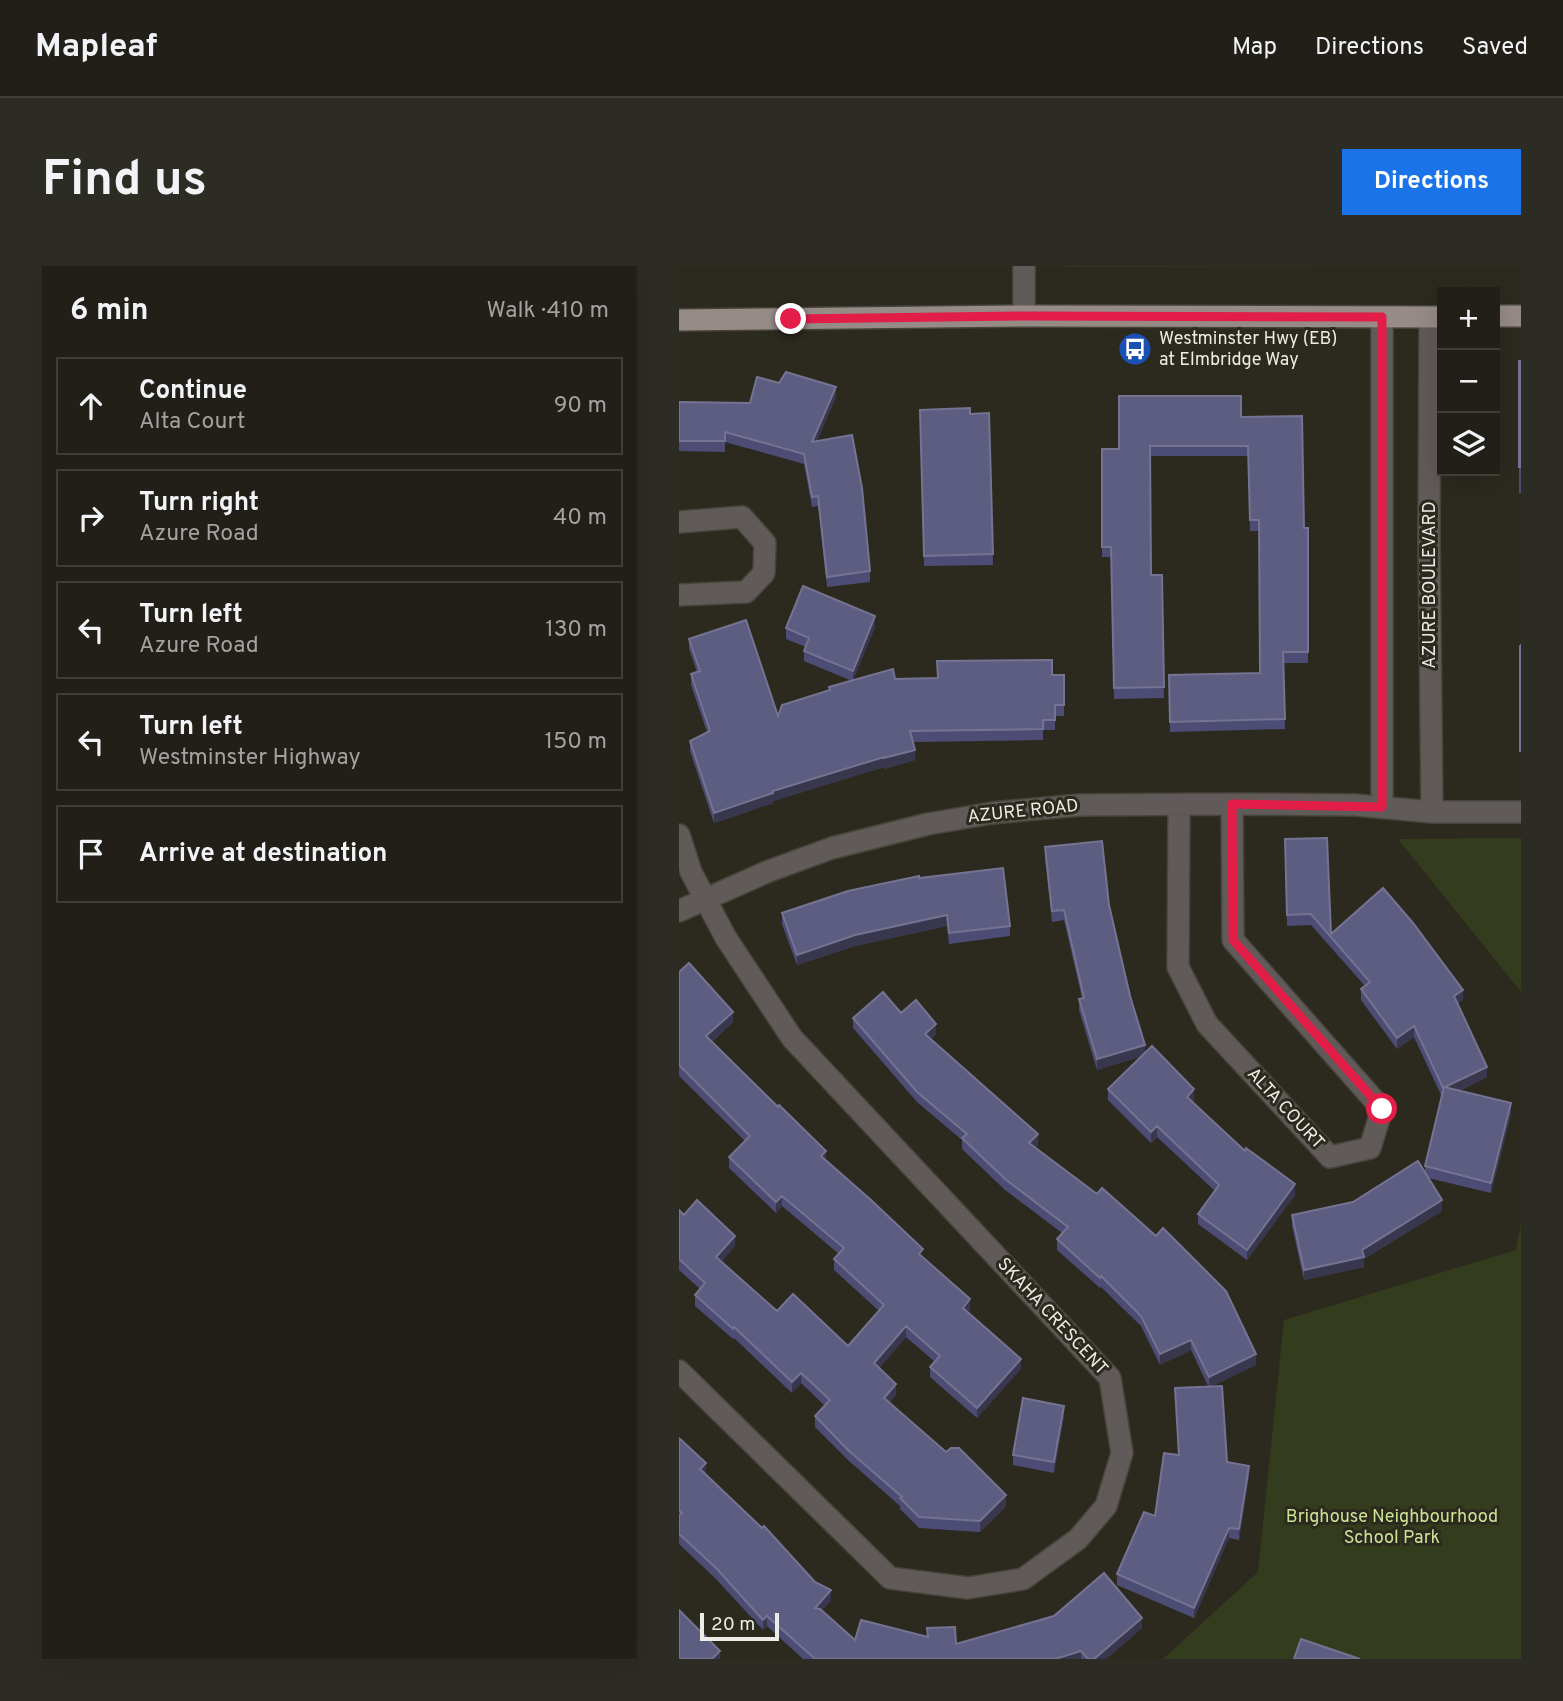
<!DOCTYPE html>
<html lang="en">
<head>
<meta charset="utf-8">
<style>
  :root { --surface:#211f17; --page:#2d2c24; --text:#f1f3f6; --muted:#a2a2a1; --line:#3e3d36; --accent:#1a73e8 }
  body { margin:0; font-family:Overpass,sans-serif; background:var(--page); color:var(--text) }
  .controls { position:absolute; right:21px; top:21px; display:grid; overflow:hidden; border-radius:0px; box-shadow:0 7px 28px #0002 }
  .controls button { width:63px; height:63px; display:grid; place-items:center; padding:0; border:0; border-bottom:2px solid var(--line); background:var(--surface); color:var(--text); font:35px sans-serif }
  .scale { position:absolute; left:21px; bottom:18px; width:79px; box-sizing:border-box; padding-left:7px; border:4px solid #edebe5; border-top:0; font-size:19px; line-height:24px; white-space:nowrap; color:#edebe5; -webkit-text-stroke:5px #2c291f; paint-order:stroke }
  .stop { position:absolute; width:21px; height:21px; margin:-16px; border:5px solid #e11d48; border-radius:50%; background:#fff }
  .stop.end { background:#e11d48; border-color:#fff; box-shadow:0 2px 7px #0008 }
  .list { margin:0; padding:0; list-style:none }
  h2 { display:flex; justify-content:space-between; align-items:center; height:91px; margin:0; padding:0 28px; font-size:30px }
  h2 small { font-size:23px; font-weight:400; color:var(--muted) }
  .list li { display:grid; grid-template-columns:46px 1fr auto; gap:21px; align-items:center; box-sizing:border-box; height:98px; margin:0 14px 14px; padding:0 14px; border:2px solid var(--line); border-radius:0px }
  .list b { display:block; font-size:26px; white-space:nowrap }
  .list p { margin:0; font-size:23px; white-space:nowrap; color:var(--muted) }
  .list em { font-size:23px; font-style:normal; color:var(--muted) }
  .icon { flex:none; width:38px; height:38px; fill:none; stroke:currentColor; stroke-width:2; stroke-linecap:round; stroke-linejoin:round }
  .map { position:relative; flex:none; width:842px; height:1393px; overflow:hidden; border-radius:0px }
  header { display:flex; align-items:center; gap:42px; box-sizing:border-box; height:98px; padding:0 35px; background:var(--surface); border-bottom:2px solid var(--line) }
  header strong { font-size:33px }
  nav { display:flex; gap:38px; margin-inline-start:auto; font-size:24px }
  .intro { display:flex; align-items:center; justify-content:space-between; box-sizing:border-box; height:168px; padding:0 42px }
  h1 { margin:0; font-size:49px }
  .button { padding:18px 32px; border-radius:0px; background:var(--accent); color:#fff; font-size:24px; font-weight:700 }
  main { display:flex; gap:42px; padding:0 42px }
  aside { flex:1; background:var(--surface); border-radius:0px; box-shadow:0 7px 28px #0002 }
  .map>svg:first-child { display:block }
</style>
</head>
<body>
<header>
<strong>Mapleaf</strong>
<nav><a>Map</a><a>Directions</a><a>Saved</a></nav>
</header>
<div class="intro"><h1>Find us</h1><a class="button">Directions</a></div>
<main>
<aside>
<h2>6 min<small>Walk · 410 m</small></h2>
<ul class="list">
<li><svg class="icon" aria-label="ahead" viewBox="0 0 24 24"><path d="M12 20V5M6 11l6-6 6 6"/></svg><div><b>Continue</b><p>Alta Court</p></div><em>90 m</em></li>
<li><svg class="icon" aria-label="right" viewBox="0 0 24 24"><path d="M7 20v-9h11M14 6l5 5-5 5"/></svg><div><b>Turn right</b><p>Azure Road</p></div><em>40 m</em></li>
<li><svg class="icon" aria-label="left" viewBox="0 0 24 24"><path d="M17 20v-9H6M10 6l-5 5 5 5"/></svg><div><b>Turn left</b><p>Azure Road</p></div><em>130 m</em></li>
<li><svg class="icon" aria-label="left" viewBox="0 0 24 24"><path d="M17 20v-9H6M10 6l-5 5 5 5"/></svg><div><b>Turn left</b><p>Westminster Highway</p></div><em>150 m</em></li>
<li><svg class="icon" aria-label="arrive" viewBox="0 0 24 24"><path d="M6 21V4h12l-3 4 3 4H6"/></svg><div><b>Arrive at destination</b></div></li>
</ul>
</aside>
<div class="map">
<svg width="842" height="1393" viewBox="0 0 842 1393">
  <rect width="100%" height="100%" fill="#2c291f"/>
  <path fill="#343c1e" d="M 386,0 L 657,0 L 388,1 Z
    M 842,572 L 842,726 L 719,573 Z
    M 842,956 L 842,1393 L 484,1393 L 579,1306 L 605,1054 L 837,984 Z"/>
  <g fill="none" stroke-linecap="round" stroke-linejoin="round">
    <defs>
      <path id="minor" d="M 345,50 L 345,0
        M 703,51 L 703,541
        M 751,51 L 750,269 L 753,546
        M 0,256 L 63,251 L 86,277 L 85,307 L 67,326 L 0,329
        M 500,539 L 499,701 L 528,758 L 651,891 L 691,882 L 703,843 L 554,674 L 553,538
        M 0,569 L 12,606 L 47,672 L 113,772 L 431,1112 L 443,1187 L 427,1240 L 399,1273 L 344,1313 L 289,1322 L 211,1312 L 0,1105
        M 0,645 L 90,605 L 153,582 L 249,558 L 313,547 L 401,539 L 553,538 L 676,539 L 753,546 L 842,546"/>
      <path id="major" d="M 816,50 L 842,50
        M 0,54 L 345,50 L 763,51"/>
    </defs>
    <use href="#minor" stroke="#47443b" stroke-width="24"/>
    <use href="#major" stroke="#47443b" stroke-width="24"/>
    <use href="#minor" stroke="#605a58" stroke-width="21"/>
    <use href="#major" stroke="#968b87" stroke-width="21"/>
  </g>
  <path fill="#4c4c75" d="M 840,95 L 842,95 L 842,227 L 840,227 Z
    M 157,131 L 138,175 L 191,305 L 191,316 L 148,321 L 139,240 L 133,241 L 125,198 L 46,176 L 46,186 L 0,185 L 0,136 L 71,137 Z
    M 241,144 L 291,148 L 310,147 L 314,299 L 245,300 Z
    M 562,151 L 625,262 L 629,262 L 629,397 L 605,397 L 606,463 L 491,466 L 490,409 L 581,407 L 580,265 L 571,265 L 569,190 L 471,190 L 472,309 L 483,309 L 485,432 L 435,433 L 432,291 L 423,291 L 423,183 L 440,183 Z
    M 196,361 L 174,414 L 385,409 L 385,450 L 376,450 L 376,464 L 364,464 L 364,474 L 234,476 L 236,494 L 205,503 L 205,501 L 94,535 L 94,537 L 35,557 L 11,485 L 11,475 L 28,466 L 12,419 L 12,408 L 18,406 L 10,383 L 10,373 L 99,450 L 150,424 L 150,421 L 173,415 L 125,395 L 125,385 L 127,381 L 107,373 L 107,362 Z
    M 606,573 L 652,668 L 784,734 L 778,738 L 808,811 L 780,825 L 832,848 L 812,927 L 749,912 L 763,945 L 685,993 L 685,1001 L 625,1014 L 613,960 L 613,949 L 674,936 L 746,906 L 746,900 L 763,831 L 735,771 L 718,783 L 682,734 L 682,723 L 686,720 L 632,659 L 608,660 Z
    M 366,581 L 430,639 L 466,788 L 515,834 L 514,836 L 566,885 L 616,929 L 568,994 L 519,958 L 519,948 L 536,925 L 478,871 L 472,877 L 429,834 L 429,823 L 463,790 L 418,804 L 400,744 L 400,733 L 403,732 L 385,654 L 373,656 L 366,592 Z
    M 240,612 L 331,660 L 331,670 L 270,678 L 268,660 L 176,680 L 118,699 L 103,658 L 103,647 Z
    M 0,706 L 54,756 L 33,776 L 147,895 L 244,992 L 291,1044 L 289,1046 L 342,1103 L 298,1152 L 251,1111 L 251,1101 L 256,1096 L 227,1071 L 200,1102 L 217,1129 L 210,1137 L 327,1240 L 301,1266 L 240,1262 L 221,1243 L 221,1240 L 169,1194 L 136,1161 L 136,1150 L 146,1140 L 122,1117 L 113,1127 L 55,1072 L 54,1073 L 16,1040 L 16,1029 L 21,1023 L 0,1004 L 0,944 L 5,949 L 56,980 L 42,996 L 98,1045 L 169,1080 L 200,1045 L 155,1004 L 155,993 L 160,988 L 103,940 L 97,947 L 50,902 L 50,891 L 66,875 L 0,810 Z
    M 222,747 L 257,768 L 252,773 L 359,879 L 356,882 L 577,1099 L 532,1120 L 548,1196 L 570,1210 L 560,1274 L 550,1272 L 515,1352 L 438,1319 L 438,1308 L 476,1250 L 499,1189 L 496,1122 L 529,1120 L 512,1084 L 481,1099 L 462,1060 L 422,1021 L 421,1022 L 378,984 L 378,973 L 383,967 L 326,924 L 283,883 L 283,874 L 238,836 L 174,762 L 174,752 Z
    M 385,1150 L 375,1207 L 334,1199 L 334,1189 Z
    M 0,1172 L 27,1209 L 152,1334 L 143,1344 L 176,1374 L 277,1378 L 463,1362 L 427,1393 L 124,1393 L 88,1360 L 84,1364 L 37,1313 L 0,1278 Z"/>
  <path fill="#38374e" d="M 157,121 L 157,131 L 133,186 L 133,176 Z
    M 196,350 L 196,361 L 174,415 L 174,405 Z
    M 236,484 L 236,494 L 205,503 L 205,492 Z
    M 205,491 L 205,501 L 94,535 L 94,537 L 35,557 L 35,547 L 94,525 Z
    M 268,649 L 268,660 L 176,680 L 118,699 L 118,689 L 176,669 Z
    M 784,724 L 784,734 L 775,741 L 775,730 Z
    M 54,746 L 54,756 L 27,781 L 27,770 Z
    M 257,758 L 257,768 L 246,779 L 246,768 Z
    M 735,760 L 735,771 L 718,783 L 718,772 Z
    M 466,779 L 466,789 L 418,804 L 418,793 Z
    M 808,801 L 808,811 L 764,832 L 764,822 Z
    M 515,823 L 515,834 L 508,841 L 508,831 Z
    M 832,837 L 832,848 L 812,927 L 812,917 Z
    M 478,860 L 478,871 L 472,877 L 472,866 Z
    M 359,868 L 359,879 L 350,888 L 350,877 Z
    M 147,885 L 147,895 L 142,890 Z
    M 616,918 L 616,929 L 568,994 L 568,984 Z
    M 103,930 L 103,940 L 97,947 L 97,936 Z
    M 763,934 L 763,945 L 685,993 L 685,1001 L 625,1014 L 625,1004 L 683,984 Z
    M 56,970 L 56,980 L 37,1002 L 37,991 Z
    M 291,1033 L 291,1044 L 284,1052 L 284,1042 Z
    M 227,1060 L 227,1071 L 195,1108 L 195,1097 Z
    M 512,1074 L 512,1084 L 481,1099 L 481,1088 Z
    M 577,1088 L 577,1099 L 530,1122 L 530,1111 Z
    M 342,1093 L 342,1103 L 298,1152 L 298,1142 Z
    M 122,1107 L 122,1117 L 113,1127 L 113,1116 Z
    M 217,1118 L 217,1129 L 205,1142 L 205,1132 Z
    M 385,1140 L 385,1150 L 375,1207 L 375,1196 Z
    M 27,1197 L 27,1208 L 21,1214 L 21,1203 Z
    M 570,1200 L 570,1210 L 560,1274 L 560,1263 Z
    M 327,1229 L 327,1240 L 301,1266 L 301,1255 Z
    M 550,1262 L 550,1272 L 515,1352 L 515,1342 Z
    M 152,1324 L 152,1334 L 136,1352 L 136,1342 Z
    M 88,1350 L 88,1360 L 84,1364 L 84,1354 Z
    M 463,1352 L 463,1362 L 427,1393 L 415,1393 Z
    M 41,1385 L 41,1393 L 33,1393 Z
    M 402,1385 L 402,1393 L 376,1393 Z"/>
  <path fill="#5d5d81" stroke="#747391" stroke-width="2" d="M 840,95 L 842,95 L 842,201 L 840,201 Z
    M 107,106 L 157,121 L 133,176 L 173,169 L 183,222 L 191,305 L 148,311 L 139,230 L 133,231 L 125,188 L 46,166 L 46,175 L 0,175 L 0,136 L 71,137 L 78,111 L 100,117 Z
    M 440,130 L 562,130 L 562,151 L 623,150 L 625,262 L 629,262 L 629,386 L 604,386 L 606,453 L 491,456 L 490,409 L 581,407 L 580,254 L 571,254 L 569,180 L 471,180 L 472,309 L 483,309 L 485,421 L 435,422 L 432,281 L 423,281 L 423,183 L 440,183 Z
    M 291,142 L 291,148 L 310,147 L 314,288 L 245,290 L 241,144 Z
    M 124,320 L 196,350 L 174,405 L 125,385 L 130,372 L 107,362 Z
    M 67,354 L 99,450 L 103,439 L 151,424 L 150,421 L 214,403 L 216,413 L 259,412 L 258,395 L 373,394 L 373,409 L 385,409 L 385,439 L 376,439 L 376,454 L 364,454 L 364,463 L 231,465 L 236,484 L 205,492 L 205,491 L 94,525 L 94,527 L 35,547 L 11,475 L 31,465 L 12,408 L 21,405 L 10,373 Z
    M 842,379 L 842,485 L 841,485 L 841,380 Z
    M 648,572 L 652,668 L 704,622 L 734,657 L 784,724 L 775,730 L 808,801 L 764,822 L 735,760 L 718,772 L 682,723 L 691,716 L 632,648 L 608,649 L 606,573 Z
    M 423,575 L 430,639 L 451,730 L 466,779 L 418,793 L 400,733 L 405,732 L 385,644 L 373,645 L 366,581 Z
    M 324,602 L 331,660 L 270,667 L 268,649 L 176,669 L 118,689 L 103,647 L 169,625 L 240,610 L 240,612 Z
    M 10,697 L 54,746 L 27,770 L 99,841 L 100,839 L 147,885 L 142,890 L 192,934 L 244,983 L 240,988 L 291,1033 L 284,1042 L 342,1093 L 298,1142 L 251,1101 L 261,1090 L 227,1060 L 195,1097 L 217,1118 L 205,1132 L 267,1186 L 272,1182 L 280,1182 L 327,1229 L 301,1255 L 240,1251 L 221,1232 L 223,1231 L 169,1184 L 136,1150 L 151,1134 L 122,1107 L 113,1116 L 55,1061 L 54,1063 L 16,1029 L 26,1017 L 0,993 L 0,944 L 5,949 L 18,934 L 56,970 L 37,991 L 98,1045 L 114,1028 L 169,1080 L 205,1039 L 155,993 L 165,982 L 103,930 L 97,936 L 50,891 L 71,870 L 0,799 L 0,706 Z
    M 204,726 L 222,747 L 237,734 L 257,758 L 246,768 L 359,868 L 350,877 L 418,928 L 423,922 L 477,970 L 484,962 L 547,1025 L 577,1088 L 530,1111 L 512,1074 L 481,1088 L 462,1050 L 422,1010 L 421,1012 L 378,973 L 389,961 L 326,913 L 283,872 L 288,868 L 238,826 L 174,752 Z
    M 473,780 L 515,823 L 508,831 L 566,885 L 567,882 L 616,918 L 568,984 L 519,948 L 540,919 L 478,860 L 472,866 L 429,823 Z
    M 765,821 L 832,837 L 812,917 L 746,900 Z
    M 739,895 L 763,934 L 683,984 L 685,991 L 625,1004 L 613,949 L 674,936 Z
    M 543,1120 L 548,1196 L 570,1200 L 560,1263 L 550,1262 L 515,1342 L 438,1308 L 465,1246 L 476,1250 L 485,1187 L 500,1189 L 496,1122 Z
    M 344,1132 L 385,1140 L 375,1196 L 334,1189 Z
    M 0,1172 L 27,1197 L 21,1203 L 83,1262 L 85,1260 L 136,1316 L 152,1324 L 136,1342 L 141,1343 L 176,1374 L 182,1354 L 249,1371 L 248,1362 L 276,1361 L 277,1378 L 375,1350 L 425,1307 L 463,1352 L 415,1393 L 409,1393 L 402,1385 L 376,1393 L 136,1393 L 88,1350 L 84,1354 L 37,1302 L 0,1268 L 0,1250 L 3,1247 L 0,1244 Z
    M 0,1344 L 41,1385 L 33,1393 L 0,1393 Z
    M 622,1373 L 681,1393 L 615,1393 Z"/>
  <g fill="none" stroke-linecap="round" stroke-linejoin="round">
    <path stroke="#e11d48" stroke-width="9" d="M 112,53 L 345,50 L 703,51 L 703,541 L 553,538 L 554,674 L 703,843"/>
  </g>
  <defs>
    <symbol id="bus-disc" viewBox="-11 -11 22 22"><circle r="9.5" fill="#1a4fb4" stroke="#2c291f"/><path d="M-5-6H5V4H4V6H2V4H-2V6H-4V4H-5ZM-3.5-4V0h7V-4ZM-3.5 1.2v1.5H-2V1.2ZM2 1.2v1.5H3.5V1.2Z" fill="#fff"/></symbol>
  </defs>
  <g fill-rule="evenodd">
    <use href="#bus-disc" x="437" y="64" width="38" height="38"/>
  </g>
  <g text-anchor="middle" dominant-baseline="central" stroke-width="6" stroke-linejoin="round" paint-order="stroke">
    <g font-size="18" fill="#edebe5" stroke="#2c291f" text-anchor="start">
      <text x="480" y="73">Westminster Hwy (EB)<tspan x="480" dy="21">at Elmbridge Way</tspan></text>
    </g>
    <g font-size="18" fill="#edebe5" stroke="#2c291f">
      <text transform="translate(751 319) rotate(-90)">AZURE BOULEVARD</text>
      <text transform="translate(344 546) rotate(-6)">AZURE ROAD</text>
      <text transform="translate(606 843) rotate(47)">ALTA COURT</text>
      <text transform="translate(373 1051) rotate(47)">SKAHA CRESCENT</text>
    </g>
    <g font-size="18" fill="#cbe293" stroke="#2c291f">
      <text x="713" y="1251">Brighouse Neighbourhood<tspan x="713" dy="21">School Park</tspan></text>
    </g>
  </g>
</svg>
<div class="controls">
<button>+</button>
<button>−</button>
<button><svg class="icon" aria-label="layers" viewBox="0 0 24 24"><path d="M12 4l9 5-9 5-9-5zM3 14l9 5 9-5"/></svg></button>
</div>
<div class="scale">20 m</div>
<div class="stop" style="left:703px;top:843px"></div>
<div class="stop end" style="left:112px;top:53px"></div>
</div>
</main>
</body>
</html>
